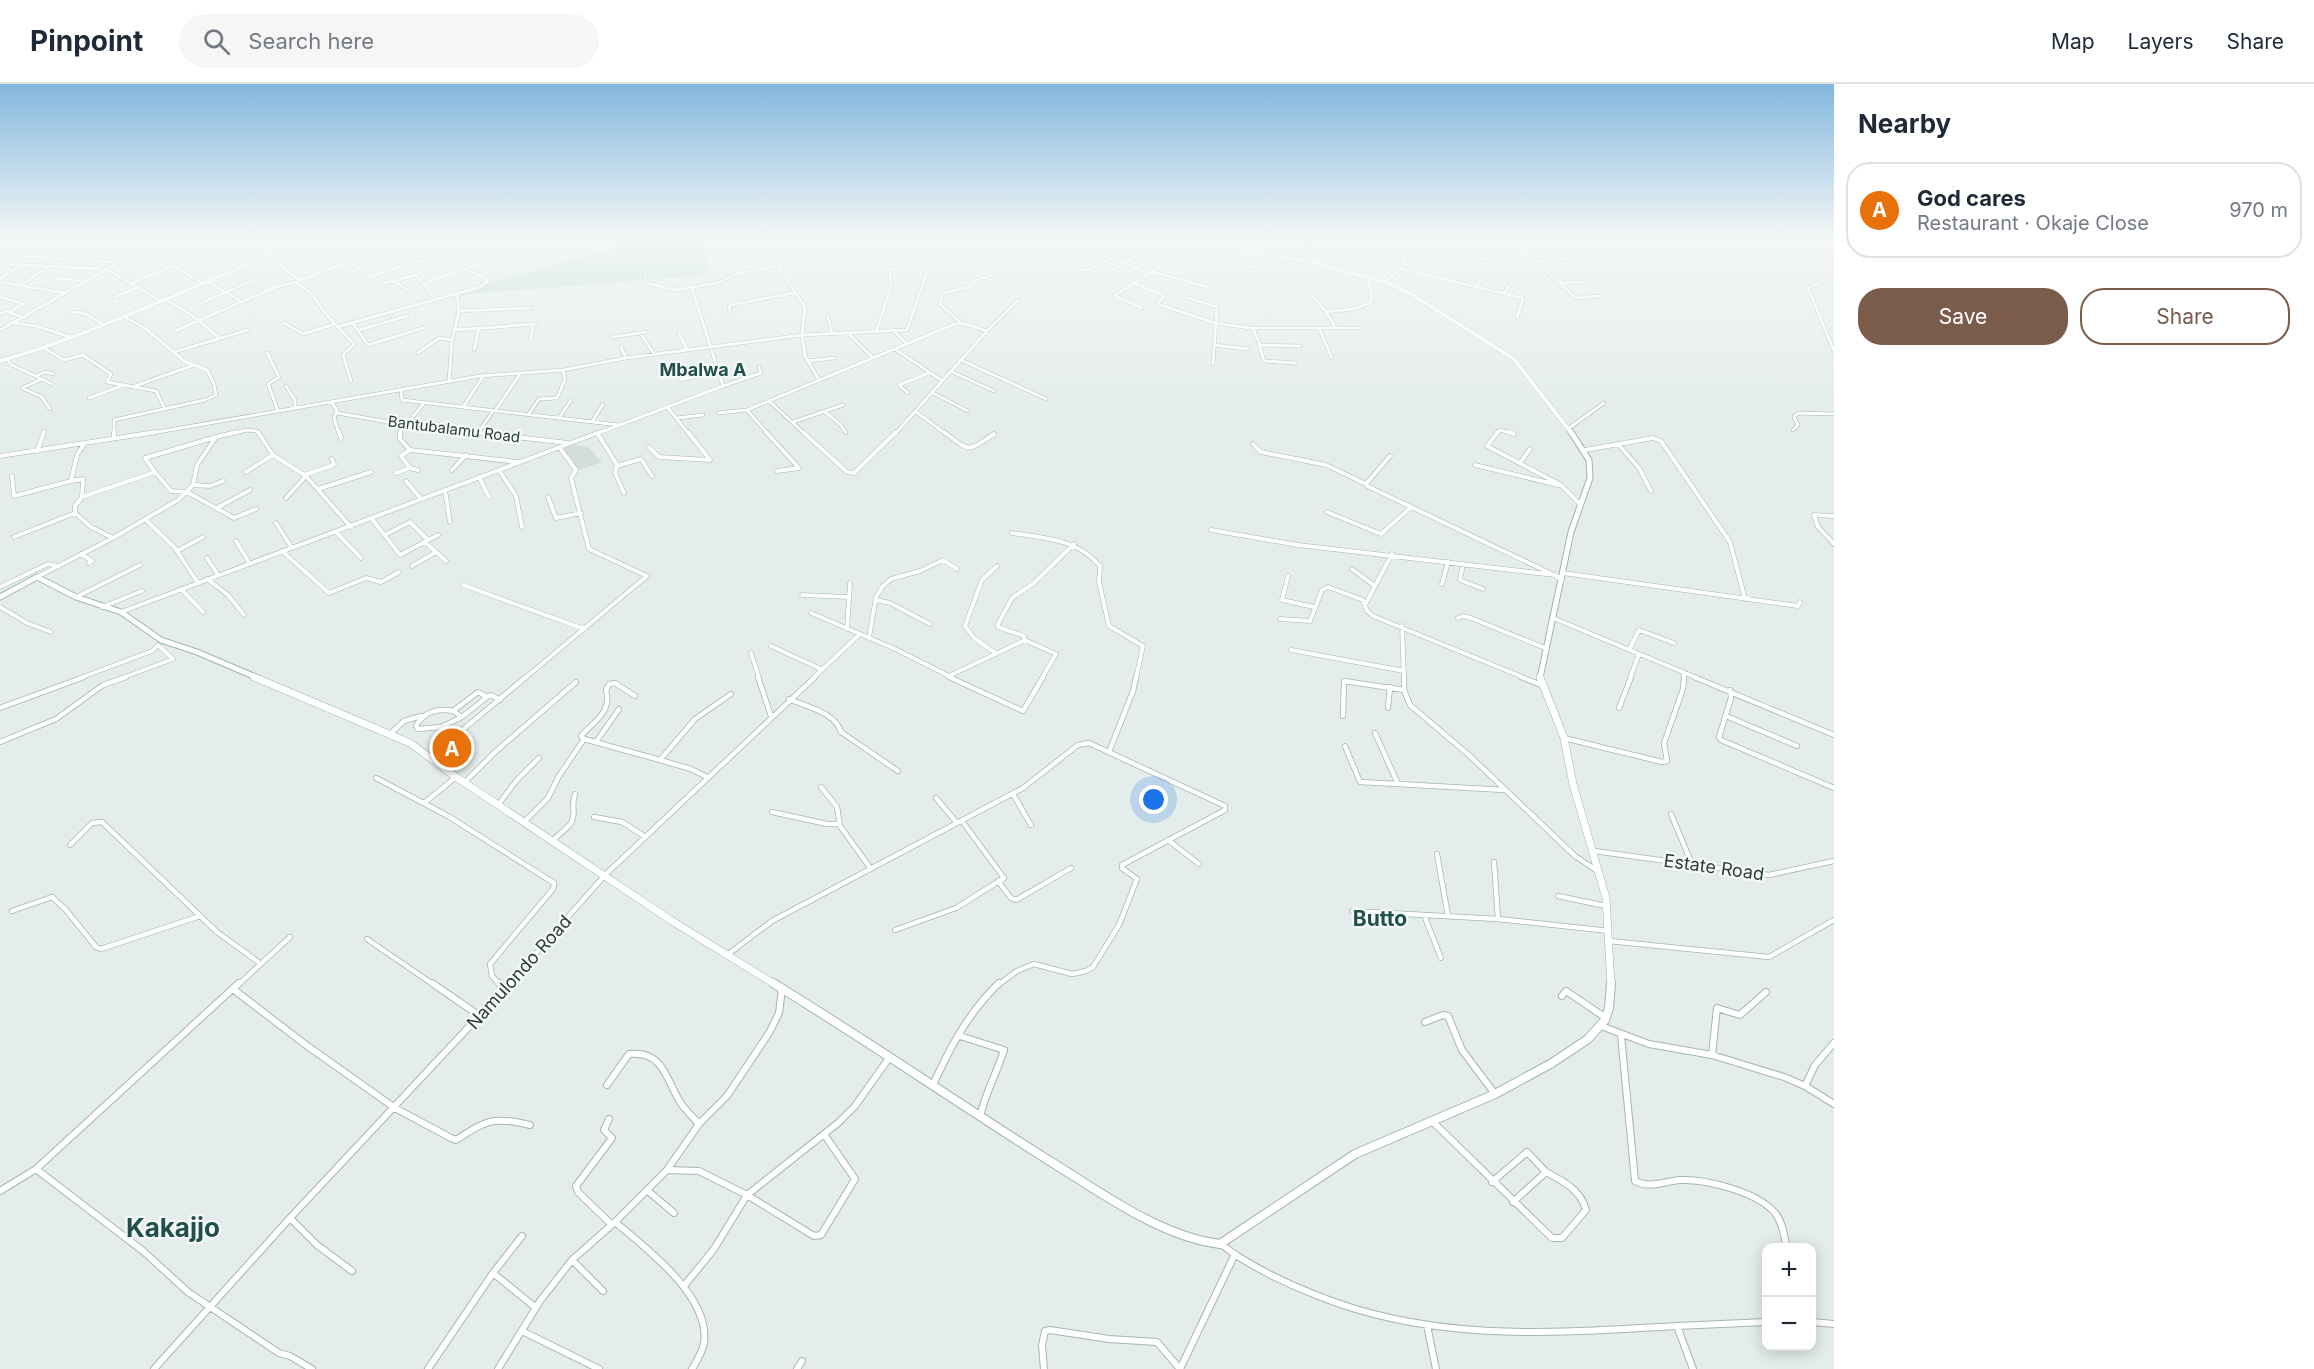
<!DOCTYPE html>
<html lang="en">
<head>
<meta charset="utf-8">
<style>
  :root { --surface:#fff; --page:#f6f6f7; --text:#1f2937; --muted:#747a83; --line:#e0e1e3; --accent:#7b5c4b }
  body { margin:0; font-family:Inter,sans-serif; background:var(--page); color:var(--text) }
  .controls { position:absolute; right:18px; bottom:18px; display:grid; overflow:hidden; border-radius:12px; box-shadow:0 3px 15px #0003 }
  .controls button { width:54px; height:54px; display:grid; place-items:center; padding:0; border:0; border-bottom:2px solid var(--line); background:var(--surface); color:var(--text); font:30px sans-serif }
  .you { position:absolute; left:1154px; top:716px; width:21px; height:21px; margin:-15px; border:4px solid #fff; border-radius:50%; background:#1a73e8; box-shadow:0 0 0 9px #1a73e833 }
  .badge { display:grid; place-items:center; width:39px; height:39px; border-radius:50%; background:var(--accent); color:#fff; font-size:20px; font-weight:700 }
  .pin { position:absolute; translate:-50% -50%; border:3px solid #fff; box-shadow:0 2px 6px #0006 }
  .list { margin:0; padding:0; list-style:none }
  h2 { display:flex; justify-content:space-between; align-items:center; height:78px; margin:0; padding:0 24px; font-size:26px }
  h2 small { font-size:20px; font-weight:400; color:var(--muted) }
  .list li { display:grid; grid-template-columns:39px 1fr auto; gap:18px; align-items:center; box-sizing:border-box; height:96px; margin:0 12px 12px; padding:0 12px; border:2px solid var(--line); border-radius:24px }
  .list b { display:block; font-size:22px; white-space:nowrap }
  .list p { margin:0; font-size:20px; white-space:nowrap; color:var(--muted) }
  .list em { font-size:20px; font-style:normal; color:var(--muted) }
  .actions { display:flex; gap:12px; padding:18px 24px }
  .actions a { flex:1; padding:14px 0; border:2px solid var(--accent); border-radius:24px; text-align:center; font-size:21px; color:var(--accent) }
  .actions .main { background:var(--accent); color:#fff }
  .icon { flex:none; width:33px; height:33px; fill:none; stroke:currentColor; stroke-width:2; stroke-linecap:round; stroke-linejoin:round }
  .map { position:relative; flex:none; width:1834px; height:1285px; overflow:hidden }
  header { display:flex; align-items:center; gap:36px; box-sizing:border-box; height:84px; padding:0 30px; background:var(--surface); border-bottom:2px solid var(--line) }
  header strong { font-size:28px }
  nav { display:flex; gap:33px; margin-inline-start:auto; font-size:21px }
  .search { width:420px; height:54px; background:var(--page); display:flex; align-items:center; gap:15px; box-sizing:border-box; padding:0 21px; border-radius:33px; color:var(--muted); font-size:22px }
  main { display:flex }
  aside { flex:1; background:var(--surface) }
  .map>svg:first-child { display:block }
</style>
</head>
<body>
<header>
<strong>Pinpoint</strong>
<div class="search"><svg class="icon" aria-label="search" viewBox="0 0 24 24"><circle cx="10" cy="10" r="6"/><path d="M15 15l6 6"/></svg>Search here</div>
<nav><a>Map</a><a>Layers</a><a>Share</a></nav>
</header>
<main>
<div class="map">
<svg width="1834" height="1285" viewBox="0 0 1834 1285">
  <rect width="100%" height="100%" fill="#e4edeb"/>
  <path fill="#d3ddda" d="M 573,360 L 588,363 L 602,378 L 579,386 L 562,364 Z"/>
  <path fill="#beddcc" d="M 647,154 L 704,154 L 708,191 L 445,212 Z"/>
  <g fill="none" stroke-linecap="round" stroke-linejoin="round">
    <defs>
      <path id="street-far3" d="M 54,154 L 77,157
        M 105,154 L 149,161
        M 203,154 L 223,165
        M 249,154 L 275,167
        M 329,154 L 366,171
        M 438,154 L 449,165 L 487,176
        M 466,154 L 483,164
        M 505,154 L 511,158 L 521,154
        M 605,154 L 614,159
        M 1289,154 L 1304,164 L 1320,180
        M 1371,154 L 1406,173 L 1401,185 L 1385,198
        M 1488,154 L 1526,169 L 1576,214 L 1599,212
        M 1577,154 L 1613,165
        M 1624,154 L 1630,156
        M 1670,154 L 1704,163
        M 562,155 L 578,163
        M 511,158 L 529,168 L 563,154
        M 317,161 L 332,156
        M 382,162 L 405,154
        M 1312,163 L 1326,154
        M 1334,164 L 1346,164 L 1347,158 L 1366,154
        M 169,165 L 194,154
        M 538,165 L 550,171
        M 1521,166 L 1539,160
        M 217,167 L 244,181
        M 268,170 L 294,193 L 302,196 L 375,167
        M 1248,170 L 1243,181 L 1256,183
        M 1249,170 L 1254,161 L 1264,154
        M 1403,170 L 1460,154
        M 22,172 L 112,178
        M 1464,172 L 1485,175 L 1512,162
        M 54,174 L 81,154
        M 1044,174 L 1069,164 L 1116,154
        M 198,175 L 248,154
        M 516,175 L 529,168
        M 516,175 L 526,181
        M 279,178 L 301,169
        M 350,178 L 371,192 L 454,167
        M 1536,178 L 1568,174
        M 4,180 L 100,185
        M 104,184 L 161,217
        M 1401,185 L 1523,214 L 1517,234
        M 1082,186 L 1090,185 L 1111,174 L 1150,190
        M 1153,188 L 1208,203
        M 1105,190 L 1140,170
        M 450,191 L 487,176
        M 371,192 L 385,199 L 416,191 L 435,214
        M 55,194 L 85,197
        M 645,194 L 646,199 L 675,206 L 718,199 L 737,190 L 779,182
        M 0,195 L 21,181
        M 299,196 L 297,200 L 311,209 L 324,228 L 354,260 L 343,271 L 351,297
        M 1825,196 L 1808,204 L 1834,267
        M 207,197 L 242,218
        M 393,197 L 408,206
        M 0,198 L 65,209
        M 1134,199 L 1164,212 L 1158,219 L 1160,221 L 1215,239 L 1250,244 L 1357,244
        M 1558,199 L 1584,198
        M 22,200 L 47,184
        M 130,200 L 173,182 L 202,199
        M 424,200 L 447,191
        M 1476,203 L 1482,193
        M 1504,209 L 1511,199
        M 1312,211 L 1326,228
        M 0,213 L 24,220 L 9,228
        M 114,213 L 137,204
        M 1188,214 L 1217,223 L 1213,280
        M 165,215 L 196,234 L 219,254
        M 201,219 L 256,195
        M 1142,224 L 1114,212 L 1193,161
        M 459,227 L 530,224
        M 73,228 L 86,230 L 104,241
        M 730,229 L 729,222 L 731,221 L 794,209
        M 0,230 L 6,227 L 25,234
        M 828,233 L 832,250
        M 352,238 L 368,261 L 423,244
        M 15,239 L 36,242 L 73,254
        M 284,239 L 303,250 L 335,240
        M 961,239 L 940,220 L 942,209 L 973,202 L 973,198 L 984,193 L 995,198
        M 337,243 L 480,203 L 487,198 L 486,195 L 466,185
        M 1253,244 L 1260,261 L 1300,262
        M 1319,244 L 1332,274
        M 1336,244 L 1326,228 C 1343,225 1358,228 1372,216 L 1368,193
        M 0,246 L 162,154
        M 359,246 L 407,232
        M 455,246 L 536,240
        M 877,246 L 891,202 L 890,185 L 901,184
        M 175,247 L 276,203 L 297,198
        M 894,247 L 906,259
        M 987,247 L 1018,216
        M 847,248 L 873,274
        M 640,249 L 655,271
        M 679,249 L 687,266
        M 613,253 L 646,248
        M 531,255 L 533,240
        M 1214,261 L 1248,265
        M 1259,261 L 1264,277 L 1296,279
        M 621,263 L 626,274
        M 44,264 L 64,276 L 83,271 L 111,290 L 107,298 L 156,307 L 164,323
        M 895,265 L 941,296
        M 474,266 L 479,244
        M 174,268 L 248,246
        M 267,269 L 279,293 L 268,300 L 278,327
        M 418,269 L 439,254 L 452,256
        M 8,275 L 10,280 L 52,300
        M 961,276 L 1046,315
        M 807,277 L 834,274
        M 950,287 L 994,307
        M 36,292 L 45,288 L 53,290
        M 42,295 L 22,304 L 42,313 L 50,325
        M 680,296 L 717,288
        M 819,296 L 805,272 L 802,251 L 907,246 L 927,188
        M 449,297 L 452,256 L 459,227 L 457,209
        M 135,302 L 194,281
        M 286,302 L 295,316 L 295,324
        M 723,302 L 761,289 L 759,283
        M 401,306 L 402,316 L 619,341
        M 931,308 L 968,327
        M 908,309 L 899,301 L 929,289
        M 89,314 L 124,301
        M 769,317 L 805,350
        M 331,318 L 337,326 L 334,334 L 339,350
        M 463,323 L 484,291
        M 668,324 L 689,350
        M 747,326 L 768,350
        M 495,327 L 520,290
        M 915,327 L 946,350
        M 825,328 L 840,340 L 846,349
        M 337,329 L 400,340 L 485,350
        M 718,329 L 747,326 L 955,240 L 966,240 L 987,247 L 895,350
        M 528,331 L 539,315 L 557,314 L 565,296 L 563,286
        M 559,334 L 571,316
        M 677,334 L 703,331
        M 592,338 L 603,320
        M 793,338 L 843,321
        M 400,340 L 400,350
        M 406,341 L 424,319
        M 1569,344 L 1604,319
        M 1793,346 L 1798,341 L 1794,333 L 1798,329 L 1834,330
        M 478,349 L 493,327
        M 43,350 L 44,347
        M 114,350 L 114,336 L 205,316 L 216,311 L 214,300 L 207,286 L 184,277 L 146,245 L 125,233
        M 146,350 L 480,292 L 563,286 L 626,274 L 802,251 L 805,223 L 780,185 L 780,167 L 770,154
        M 231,350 L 247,346 L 257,347 L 259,350
        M 596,350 L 723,302 L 692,204
        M 1497,350 L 1500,346 L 1513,350"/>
      <path id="street-far2" d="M 114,348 L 114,353
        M 258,348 L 273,371 L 306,392 L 351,443
        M 339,348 L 341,354
        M 400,348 L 400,355 L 410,366 L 518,378
        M 472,348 L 568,359
        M 766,348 L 799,384 L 777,387
        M 803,348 L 847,388 L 854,389 L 896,348
        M 944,348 C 971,368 966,369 994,350
        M 1498,348 L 1487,362 L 1561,401 L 1580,420
        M 1508,348 L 1514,350
        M 598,350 L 617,381 L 615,389 L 624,409
        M 85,359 L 77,371 L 71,397 L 83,395 L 82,413 L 155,388 L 171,407 L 187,408 L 234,434 L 256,425
        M 1253,360 L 1261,368 L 1326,381 L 1366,400
        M 1618,360 L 1639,384 L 1651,407
        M 649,363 L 659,373 L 710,376 L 688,348
        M 410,366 L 401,372 L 410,384 L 418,386
        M 1585,366 L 1653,354 L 1661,357 L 1730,458 L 1745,515
        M 37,367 L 44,348
        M 0,372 L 156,348
        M 1390,372 L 1366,400 L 1367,402 L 1550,489
        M 1520,379 L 1530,365
        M 1475,381 L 1558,401
        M 617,382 L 641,375 L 652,392
        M 452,386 L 466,371
        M 499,386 L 516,412 L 522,443
        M 155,388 L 145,374 L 216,353
        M 246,388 L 273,371
        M 396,389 L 410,384
        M 304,391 L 331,382 L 334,380 L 332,375
        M 12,392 L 14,412 L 71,397
        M 479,393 L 489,413
        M 406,397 L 421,415
        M 193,401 L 210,402 L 223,397
        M 318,405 L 371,388
        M 445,406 L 450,438
        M 82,413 L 75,422 L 75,429 L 91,443 L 113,454
        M 548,413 L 556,434 L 581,429
        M 286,414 L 306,392
        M 217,424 L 250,406
        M 1327,428 L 1381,450 L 1411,423
        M 1834,432 L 1814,431 L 1818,443 L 1834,460
        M 145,435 L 175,464 L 198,499
        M 372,435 L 400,471 L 438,451
        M 276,439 L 292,464
        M 1211,446 L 1298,461 L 1555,491 L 1562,496
        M 336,448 L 361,474
        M 1012,449 C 1045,454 1077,455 1100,482 L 1099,498 L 1109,542 L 1143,562 L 1136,594
        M 385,451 L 410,438 L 428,456
        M 14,453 L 75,429
        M 236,457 L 250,480
        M 425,458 L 446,477
        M 177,467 L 203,453
        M 282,467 L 329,509 L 366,494 L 381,498 L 399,488
        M 81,470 L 92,477 L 89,479
        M 207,474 L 218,491
        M 1463,480 L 1460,496 L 1483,505
        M 412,482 L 436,468
        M 1352,485 L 1375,502
        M 1563,489 L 1798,522 L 1800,518
        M 1288,492 L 1282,516 L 1314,523
        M 37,493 L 113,454 L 178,416 L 193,401 L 197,381 L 216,353 L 237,348
        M 207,495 L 228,511 L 244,531
        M 1442,500 L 1448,478
        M 463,501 L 584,545
        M 0,503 L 48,480 L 57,482
        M 181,505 L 203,528
        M 802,511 L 849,513
        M 76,513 L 140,481
        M 876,516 L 890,519 L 930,540
        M 1366,519 L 1392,470
        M 0,523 L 27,539 L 51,548
        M 102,523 L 142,507
        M 121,528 L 600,348
        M 811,529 L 895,565 L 953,594
        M 1458,534 L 1463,532 L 1471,534 L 1545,564
        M 1553,534 L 1697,594
        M 1280,535 L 1310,537 L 1322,506 L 1328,503 L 1363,516 L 1367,527 L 1373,532 L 1525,594
        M 1402,542 L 1404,594
        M 847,545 L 850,499
        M 869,554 L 876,513 L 883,502 L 891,495 L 920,487 L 943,476 L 957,485
        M 771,562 L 821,585
        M 1291,566 L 1404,587
        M 1629,566 L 1639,546 L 1674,559
        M 994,568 L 974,554 L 965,542 L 982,496 L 997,482
        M 751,569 L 759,594
        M 949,592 L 1025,556
        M 80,594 L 152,567 L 158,561
        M 122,594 L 173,575 L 158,561
        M 525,594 L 647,492 L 589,465 L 571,394 L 576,386 L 560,364
        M 813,594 L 859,551
        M 1042,594 L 1056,570 L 1025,556 L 1024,552 L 998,543 L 998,540 L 1012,514 L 1034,499 L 1074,460
        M 1630,594 L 1639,570
        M 1684,594 L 1684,588"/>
      <path id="street-far1" d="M 758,593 L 771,632
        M 949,593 L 1023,627 L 1043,593
        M 1404,593 L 1404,606 L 1410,621 L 1470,672 L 1575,772 L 1599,788
        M 1521,593 L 1544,602
        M 1694,593 L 1834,651
        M 1730,606 L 1731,614 L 1719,653 L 1721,656 L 1834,704
        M 478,608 L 487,613 L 462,633 L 453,627 Z
        M 635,612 L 615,599 L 609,600 L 606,606 C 612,629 594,637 581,652 L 584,655 L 660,676
        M 487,613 L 491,611 L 500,616
        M 789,615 C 807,623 835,628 841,648 L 898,687
        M 0,624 L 84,593
        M 1388,624 L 1390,603
        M 1619,624 L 1631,593
        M 453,627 C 437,624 424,628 416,642 L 418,645 L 441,643 L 462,633
        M 1343,632 L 1344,597 L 1404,606
        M 1726,632 L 1797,662
        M 1375,649 L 1398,700 L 1505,706
        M 390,650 L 404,637 L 421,632
        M 1564,654 L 1662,678 L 1667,677 L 1664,659 L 1683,605 L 1684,593
        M 0,658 L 56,635 L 103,601 L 126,593
        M 596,658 L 619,625
        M 1345,662 L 1360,698 L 1398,700
        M 1109,668 L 1133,607 L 1136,593
        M 430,673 L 526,593
        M 707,693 L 691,685 L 660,676 L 695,635 L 731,610
        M 376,694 L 448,732 L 554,799 L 553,805 L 490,880 L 492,892 L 500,901
        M 464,699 L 495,668 L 576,598
        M 821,703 L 837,723 L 840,742 L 871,785
        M 1013,710 L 1031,741
        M 936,714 L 957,739
        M 424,719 L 456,693
        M 498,721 L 517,696 L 539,674
        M 772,728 L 827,740 L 838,740
        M 1671,730 L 1692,780
        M 594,733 L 622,738 L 644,752
        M 525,737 L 548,714 L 559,692 L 584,655
        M 553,756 C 559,750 572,742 573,734 C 575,725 571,722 575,710
        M 1168,756 L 1199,780
        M 70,761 L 92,739 L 102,738 L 217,848 L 261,880
        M 1594,767 L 1769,791 L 1834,777
        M 1437,770 L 1448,832
        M 1494,778 L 1498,835
        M 998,797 L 1011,814 L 1016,816 L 1071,784
        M 1558,812 L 1606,822
        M 12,827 L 52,813 L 66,826 L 96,863 L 101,865 L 200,832
        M 1352,827 L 1498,835 L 1609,847
        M 1424,831 L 1441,874
        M 895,846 L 956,824 L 1004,794 L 962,737
        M 367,855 L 434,901
        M 1609,857 L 1769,873 L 1834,836
        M 727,871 L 772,837 L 1023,704 L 1078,661 L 1089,659 L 1225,722 L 1225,726 L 1122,781 L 1122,784 L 1137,795 L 1119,841 L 1093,883 L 1086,887 L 1072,890 L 1034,880 L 1017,887 L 998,901
        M 238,901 L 290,853
        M 508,901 L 605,791 L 815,593"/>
      <path id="street" d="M 432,899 L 480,932
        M 499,899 L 505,906
        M 233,905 L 306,961 L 395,1024 L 451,1054 L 456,1056 C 487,1036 493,1032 530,1041
        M 1562,912 L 1566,907 L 1606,934
        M 1425,938 L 1443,931 L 1448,932 L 1462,966 L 1495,1010
        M 1601,942 L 1649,960 L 1712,971 L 1784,993 L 1805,1002 L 1834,1020
        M 1621,951 L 1635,1097 C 1650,1105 1665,1097 1680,1096 C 1706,1095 1758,1108 1775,1129 C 1783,1138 1784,1153 1787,1164
        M 960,952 L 1004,966 C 997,989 985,1009 980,1033
        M 1712,971 L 1717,924 L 1740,931 L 1766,908
        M 607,1001 L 629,970 C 663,966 666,995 680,1018 C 685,1026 693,1033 699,1040
        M 933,1001 C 950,963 969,928 999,899
        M 1805,1002 L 1815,981 L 1834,959
        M 609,1035 L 604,1046 L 612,1054 L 576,1102 L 578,1108 L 612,1141
        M 1432,1037 L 1552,1154 L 1562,1154 L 1586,1126 C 1581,1106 1563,1097 1546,1088
        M 36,1085 L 143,1167 L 188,1208 L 279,1269 L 290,1272 L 312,1285
        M 667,1086 L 699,1040 L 727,1012 L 769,949 L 779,929 L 782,905
        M 1492,1098 L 1527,1068 L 1546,1088 L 1513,1118
        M 0,1107 L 36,1085 L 239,899
        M 648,1107 L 674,1129
        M 290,1134 L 317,1161 L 352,1187
        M 615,1138 C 646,1164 711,1213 704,1259 C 702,1269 697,1277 692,1285
        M 1220,1160 C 1227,1164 1232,1169 1239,1173 C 1263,1188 1290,1201 1316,1211 C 1433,1259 1555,1249 1677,1242
        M 572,1176 L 603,1207
        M 493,1189 L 536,1224
        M 684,1202 L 714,1165 L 747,1111 L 814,1152 L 821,1151 L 855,1095 L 824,1050
        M 1812,1238 L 1834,1240
        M 1427,1241 L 1436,1285
        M 522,1247 L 599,1285
        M 154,1285 L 290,1134 L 510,899
        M 428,1285 L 493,1189 L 522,1152
        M 498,1285 L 540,1217 L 572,1176 L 615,1138 L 667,1086 L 699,1087 L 747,1111 L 838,1039 L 855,1022 L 889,974
        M 797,1285 L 802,1277
        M 1044,1285 L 1042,1261 L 1045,1247 L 1050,1246 L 1109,1255 L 1157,1258 L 1180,1285
        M 1180,1285 L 1235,1170
        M 1693,1285 L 1677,1242 L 1766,1238"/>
      <path id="secondary-far3" d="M 1176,154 L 1196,161 L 1307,177 L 1385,198 L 1411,210 L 1514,275 L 1572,350
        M 0,277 C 61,260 118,235 176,211 C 217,193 259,177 297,154"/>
      <path id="secondary-far2" d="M 0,513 L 37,493 L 76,513 L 121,528 L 161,556 L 197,568 L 258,594
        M 1540,594 L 1571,448 L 1590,394 L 1589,376 L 1571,348"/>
      <path id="secondary-far1" d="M 254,593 L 410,659 L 456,693 L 672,837 L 776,901
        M 1540,593 L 1564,654 L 1573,700 L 1606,814 L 1611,901"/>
      <path id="secondary" d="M 773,899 C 868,957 959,1020 1053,1079 C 1103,1110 1162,1153 1220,1160 L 1355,1070 L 1495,1010 L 1552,979 L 1588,955 L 1605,936 L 1609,924 L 1611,899"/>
    </defs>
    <use href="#street-far3" stroke="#a7b5b3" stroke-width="4"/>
    <use href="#street-far2" stroke="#a7b5b3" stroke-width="5"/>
    <use href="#street-far1" stroke="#a7b5b3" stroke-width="6"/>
    <use href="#street" stroke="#a7b5b3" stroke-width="8"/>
    <use href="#secondary-far3" stroke="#a0b6b2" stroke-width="4.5"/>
    <use href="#secondary-far2" stroke="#a0b6b2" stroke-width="7"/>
    <use href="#secondary-far1" stroke="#a0b6b2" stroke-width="8"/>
    <use href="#secondary" stroke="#a0b6b2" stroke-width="10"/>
    <use href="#street-far3" stroke="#fff" stroke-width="3"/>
    <use href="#street-far2" stroke="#fff" stroke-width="4"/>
    <use href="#street-far1" stroke="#fff" stroke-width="4.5"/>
    <use href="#street" stroke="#fff" stroke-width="6"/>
    <use href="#secondary-far3" stroke="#fff" stroke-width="4"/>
    <use href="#secondary-far2" stroke="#fff" stroke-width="5"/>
    <use href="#secondary-far1" stroke="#fff" stroke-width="7"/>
    <use href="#secondary" stroke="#fff" stroke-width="8"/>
  </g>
  <linearGradient id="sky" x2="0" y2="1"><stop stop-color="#84b7de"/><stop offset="0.46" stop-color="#f3f7f6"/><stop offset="1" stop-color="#f3f7f6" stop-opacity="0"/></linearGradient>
  <rect width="1834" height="334" fill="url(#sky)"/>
  <g text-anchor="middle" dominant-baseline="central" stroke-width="4.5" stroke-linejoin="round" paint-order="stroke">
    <g font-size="15" fill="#243e3c" stroke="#f5faf8">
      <text transform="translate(454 345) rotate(7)">Bantubalamu Road</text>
    </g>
    <g font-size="18" font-weight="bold" fill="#21504c" stroke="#f5faf8">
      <text x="703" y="285">Mbalwa A</text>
    </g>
    <g font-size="18" fill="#243e3c" stroke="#f5faf8">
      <text transform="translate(1714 783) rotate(8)">Estate Road</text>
      <text transform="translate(519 888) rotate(-48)">Namulondo Road</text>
    </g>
    <g font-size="21" font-weight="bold" fill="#21504c" stroke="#f5faf8">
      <text x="1380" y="834">Butto</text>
    </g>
    <g font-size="26" font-weight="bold" fill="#21504c" stroke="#f5faf8">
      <text x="173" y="1143">Kakajjo</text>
    </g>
  </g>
</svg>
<div class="controls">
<button>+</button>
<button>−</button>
</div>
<div class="you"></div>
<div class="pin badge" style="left:452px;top:664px;background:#e8710a">A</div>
</div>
<aside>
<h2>Nearby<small></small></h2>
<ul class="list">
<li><span class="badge" style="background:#e8710a">A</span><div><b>God cares</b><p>Restaurant · Okaje Close</p></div><em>970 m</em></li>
</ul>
<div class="actions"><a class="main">Save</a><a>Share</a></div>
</aside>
</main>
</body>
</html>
